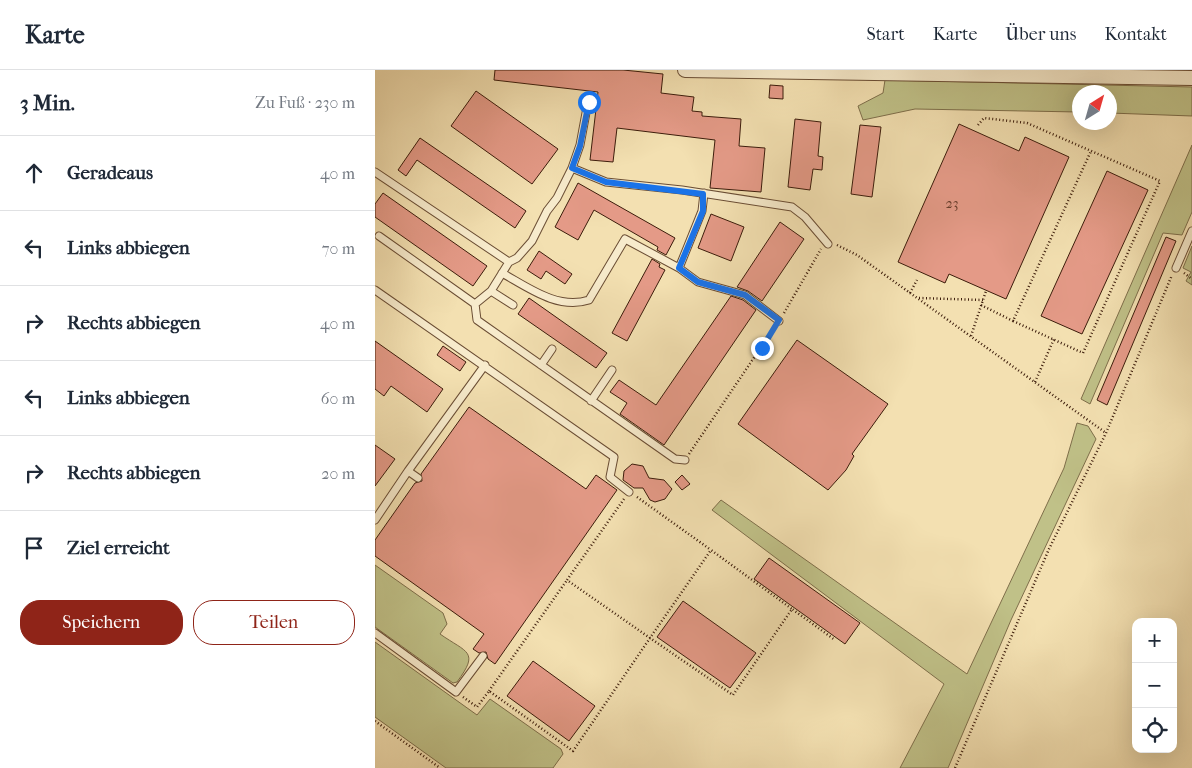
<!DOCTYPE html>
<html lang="de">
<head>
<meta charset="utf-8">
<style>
  :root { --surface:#fff; --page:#f6f6f7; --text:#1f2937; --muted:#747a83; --line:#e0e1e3; --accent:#8f2418 }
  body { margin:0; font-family:"IM FELL French Canon",serif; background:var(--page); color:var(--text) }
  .controls { position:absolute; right:15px; bottom:15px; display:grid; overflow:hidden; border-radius:10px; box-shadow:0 5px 20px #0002 }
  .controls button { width:45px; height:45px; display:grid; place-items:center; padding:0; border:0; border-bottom:1px solid var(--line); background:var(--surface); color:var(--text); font:25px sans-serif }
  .compass { position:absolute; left:697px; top:15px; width:45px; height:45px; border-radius:50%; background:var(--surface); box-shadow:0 5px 20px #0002; rotate:37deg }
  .stop { position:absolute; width:15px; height:15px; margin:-11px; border:4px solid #1a73e8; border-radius:50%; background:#fff }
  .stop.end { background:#1a73e8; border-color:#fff; box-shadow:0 1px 5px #0008 }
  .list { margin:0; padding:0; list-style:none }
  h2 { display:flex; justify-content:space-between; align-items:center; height:65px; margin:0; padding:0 20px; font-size:21px }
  h2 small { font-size:16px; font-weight:400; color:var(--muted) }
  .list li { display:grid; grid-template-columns:32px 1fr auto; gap:15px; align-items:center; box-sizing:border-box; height:75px; padding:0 20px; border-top:1px solid var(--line) }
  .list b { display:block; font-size:19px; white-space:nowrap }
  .list em { font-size:16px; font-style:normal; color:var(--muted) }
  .actions { display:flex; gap:10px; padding:15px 20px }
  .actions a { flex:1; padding:11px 0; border:1px solid var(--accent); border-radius:20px; text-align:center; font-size:18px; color:var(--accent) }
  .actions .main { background:var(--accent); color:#fff }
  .icon { flex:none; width:28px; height:28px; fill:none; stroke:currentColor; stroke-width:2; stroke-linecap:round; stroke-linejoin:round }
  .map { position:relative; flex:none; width:817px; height:698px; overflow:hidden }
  header { display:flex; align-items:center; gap:30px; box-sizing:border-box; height:70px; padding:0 25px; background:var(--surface); border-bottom:1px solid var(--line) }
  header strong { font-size:24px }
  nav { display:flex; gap:28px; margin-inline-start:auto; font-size:18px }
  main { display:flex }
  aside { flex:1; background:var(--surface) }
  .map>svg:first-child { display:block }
</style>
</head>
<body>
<header>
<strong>Karte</strong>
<nav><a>Start</a><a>Karte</a><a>Über uns</a><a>Kontakt</a></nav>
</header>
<main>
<aside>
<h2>3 Min.<small>Zu Fuß · 230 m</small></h2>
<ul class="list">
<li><svg class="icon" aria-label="ahead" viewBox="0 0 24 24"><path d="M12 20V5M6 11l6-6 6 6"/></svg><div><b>Geradeaus</b></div><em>40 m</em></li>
<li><svg class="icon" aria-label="left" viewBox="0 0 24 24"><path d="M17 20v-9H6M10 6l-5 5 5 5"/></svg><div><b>Links abbiegen</b></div><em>70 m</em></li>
<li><svg class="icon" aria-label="right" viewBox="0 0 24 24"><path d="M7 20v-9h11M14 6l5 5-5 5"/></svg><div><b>Rechts abbiegen</b></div><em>40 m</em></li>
<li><svg class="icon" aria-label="left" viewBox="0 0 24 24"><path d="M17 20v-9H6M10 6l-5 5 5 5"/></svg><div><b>Links abbiegen</b></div><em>60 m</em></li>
<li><svg class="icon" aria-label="right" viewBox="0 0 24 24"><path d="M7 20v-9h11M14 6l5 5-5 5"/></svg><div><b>Rechts abbiegen</b></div><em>20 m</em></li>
<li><svg class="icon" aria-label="arrive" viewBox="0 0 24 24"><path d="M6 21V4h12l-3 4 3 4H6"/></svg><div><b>Ziel erreicht</b></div></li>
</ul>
<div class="actions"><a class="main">Speichern</a><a>Teilen</a></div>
</aside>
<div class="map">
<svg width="817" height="698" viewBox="0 0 817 698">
  <rect width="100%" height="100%" fill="#f3e0b1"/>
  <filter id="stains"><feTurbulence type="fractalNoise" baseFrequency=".004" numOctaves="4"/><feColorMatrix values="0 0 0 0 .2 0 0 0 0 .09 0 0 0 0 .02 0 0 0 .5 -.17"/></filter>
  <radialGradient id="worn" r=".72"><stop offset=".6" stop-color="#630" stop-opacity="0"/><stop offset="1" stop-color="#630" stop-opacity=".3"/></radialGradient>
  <path fill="#c0c188" stroke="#7e6e4a" d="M 510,10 L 817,17 L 817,46 L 735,43 L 734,22 L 704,22 L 704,42 L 540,39 L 488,50 L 483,36 L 508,23 Z
    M 817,75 L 817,142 L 807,165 L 788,163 L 715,334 L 706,329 Z
    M 817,176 L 817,215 L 811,211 L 816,202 L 808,198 Z
    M 702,353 L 713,356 L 721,369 L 636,550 L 573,698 L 525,698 L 569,614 L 337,440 L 346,430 L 592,604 L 689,398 Z
    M 0,495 L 68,543 L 72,554 L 65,564 C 92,583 105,581 82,612 L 78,613 L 0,557 Z
    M 0,572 L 102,645 L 115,629 L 186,679 L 188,684 L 178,698 L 71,698 L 0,647 Z"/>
  <path fill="#e49a87" stroke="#3c1c0b" d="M 120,0 L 248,0 L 288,4 L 286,23 L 319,27 L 317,41 L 327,42 L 327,46 L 366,49 L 364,76 L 390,78 L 386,122 L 335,118 L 340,70 L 242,58 L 238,92 L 215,90 L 223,22 L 119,10 Z
    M 395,15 L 408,16 L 408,29 L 394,28 Z
    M 101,21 L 183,79 L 157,114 L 76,56 Z
    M 420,49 L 446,52 L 443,86 L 448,87 L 447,100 L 438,99 L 435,120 L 413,117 Z
    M 584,54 L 644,81 L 650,67 L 694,87 L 631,229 L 574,204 L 570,213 L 523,192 Z
    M 485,55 L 506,57 L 497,127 L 476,124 Z
    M 45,68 L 151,141 L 140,158 L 42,90 L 31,106 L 23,100 Z
    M 732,101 L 773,120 L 707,264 L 666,246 Z
    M 203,113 L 300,168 L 291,185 L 282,180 L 283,177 L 219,140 L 203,170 L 180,157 Z
    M 8,123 L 112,196 L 98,216 L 0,147 L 0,134 Z
    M 336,144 L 369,157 L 356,191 L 323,178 Z
    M 405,152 L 429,169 L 387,231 L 373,221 L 362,217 Z
    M 791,167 L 801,171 L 732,335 L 722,330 Z
    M 164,181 L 197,204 L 190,214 L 171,201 L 166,209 L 152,200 Z
    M 277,189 L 285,194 L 284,197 L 290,200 L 252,271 L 237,263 Z
    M 356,226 L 368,230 L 381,240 L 289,375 L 245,344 L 252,333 L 235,322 L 244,310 L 281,335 Z
    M 154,228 L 232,283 L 221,298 L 143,244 Z
    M 422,270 L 513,334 L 477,384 L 479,386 L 471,400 L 453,420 L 363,354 Z
    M 0,271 L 68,319 L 52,342 L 16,316 L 9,326 L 0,319 Z
    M 68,276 L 91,292 L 85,301 L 62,285 Z
    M 94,337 L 211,419 L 221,405 L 242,420 L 120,594 L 113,589 L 111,582 L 104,583 L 98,579 L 109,564 L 0,486 L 0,470 L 40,413 L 47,411 L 46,404 Z
    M 0,375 L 20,389 L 0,416 Z
    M 257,394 L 268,396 L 274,408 L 289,410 L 297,419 L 290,429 L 280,432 L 275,430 L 268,418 L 259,418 L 248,410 L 249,401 Z
    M 307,405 L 315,414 L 307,420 L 300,412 Z
    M 394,488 L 485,553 L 470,574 L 379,509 Z
    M 308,531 L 381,583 L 355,618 L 282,567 Z
    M 158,591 L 220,636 L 194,671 L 132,626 Z"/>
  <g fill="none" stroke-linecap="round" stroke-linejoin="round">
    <defs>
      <path id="service" d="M 213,32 L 205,75 L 197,98 L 231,112 L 307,120 L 417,137 L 430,147 L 453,174
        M 0,102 L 134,192 L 142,188 L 157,171 L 172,141 L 182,128 L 197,98
        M 4,166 L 100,234 L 116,221 L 134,192
        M 304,198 L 323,212 L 370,225 L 404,251
        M 801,198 L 817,161
        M 127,203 C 154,218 183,240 214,230 L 250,169 L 304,198 L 327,141 L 329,123
        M 0,220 L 239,387 L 235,407 L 254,422
        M 116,221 L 138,235
        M 100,234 L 102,250 L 300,389 L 310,390
        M 166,295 L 177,279
        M 216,331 L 237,300
        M 43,408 L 33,401 L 110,295
        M 0,450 L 33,401
        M 0,563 L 81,622 L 108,586"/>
      <path id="minor" d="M 310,0 L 817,8"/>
    </defs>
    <use href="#service" stroke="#6a4d34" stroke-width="9"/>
    <use href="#minor" stroke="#6a4d34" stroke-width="16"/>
    <path stroke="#3c1c0b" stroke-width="2.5" stroke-dasharray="1 2.5" stroke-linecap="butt" d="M 603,55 L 609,48 L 652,53 L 785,111 L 708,283 L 638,251 L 716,81
      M 462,175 L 482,185 L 731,363
      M 809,203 L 817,209
      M 535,223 L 542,210
      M 544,228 L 608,230
      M 606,235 L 638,251
      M 409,243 L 446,179
      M 596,266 L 611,221
      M 660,312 L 679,269
      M 314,384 L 399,258
      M 262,427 L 336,480
      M 249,429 L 192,510 L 275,568 L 336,480 L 417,539
      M 114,621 L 192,510
      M 88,627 L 102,637 L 114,621 L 198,681 L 275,568 L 358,625 L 417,539 L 460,570
      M 0,651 L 65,698
      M 580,698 L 674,479 L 731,363 L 797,205"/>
    <use href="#service" stroke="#f7ebcc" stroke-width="7"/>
    <use href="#minor" stroke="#f7ebcc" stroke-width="14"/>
  </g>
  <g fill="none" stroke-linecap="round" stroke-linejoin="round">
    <path stroke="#1a73e8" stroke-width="6" d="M 214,32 L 205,76 L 197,98 L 231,112 L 328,124 L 328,141 L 304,198 L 323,212 L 370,225 L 404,250 L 387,278"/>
  </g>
  <g text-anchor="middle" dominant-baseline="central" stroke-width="5" stroke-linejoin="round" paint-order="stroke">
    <g font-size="14" fill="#663c2a">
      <text x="577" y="133">23</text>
    </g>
  </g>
  <rect width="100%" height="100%" filter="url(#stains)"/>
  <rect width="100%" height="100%" fill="url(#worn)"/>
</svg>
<div class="controls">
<button>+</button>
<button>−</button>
<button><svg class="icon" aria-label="locate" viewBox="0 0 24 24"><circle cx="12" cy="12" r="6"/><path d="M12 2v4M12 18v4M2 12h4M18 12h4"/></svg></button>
</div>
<svg class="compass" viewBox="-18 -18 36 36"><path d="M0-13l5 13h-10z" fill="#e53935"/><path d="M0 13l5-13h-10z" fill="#747a83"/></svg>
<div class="stop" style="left:214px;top:32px"></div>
<div class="stop end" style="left:387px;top:278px"></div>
</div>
</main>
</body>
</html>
